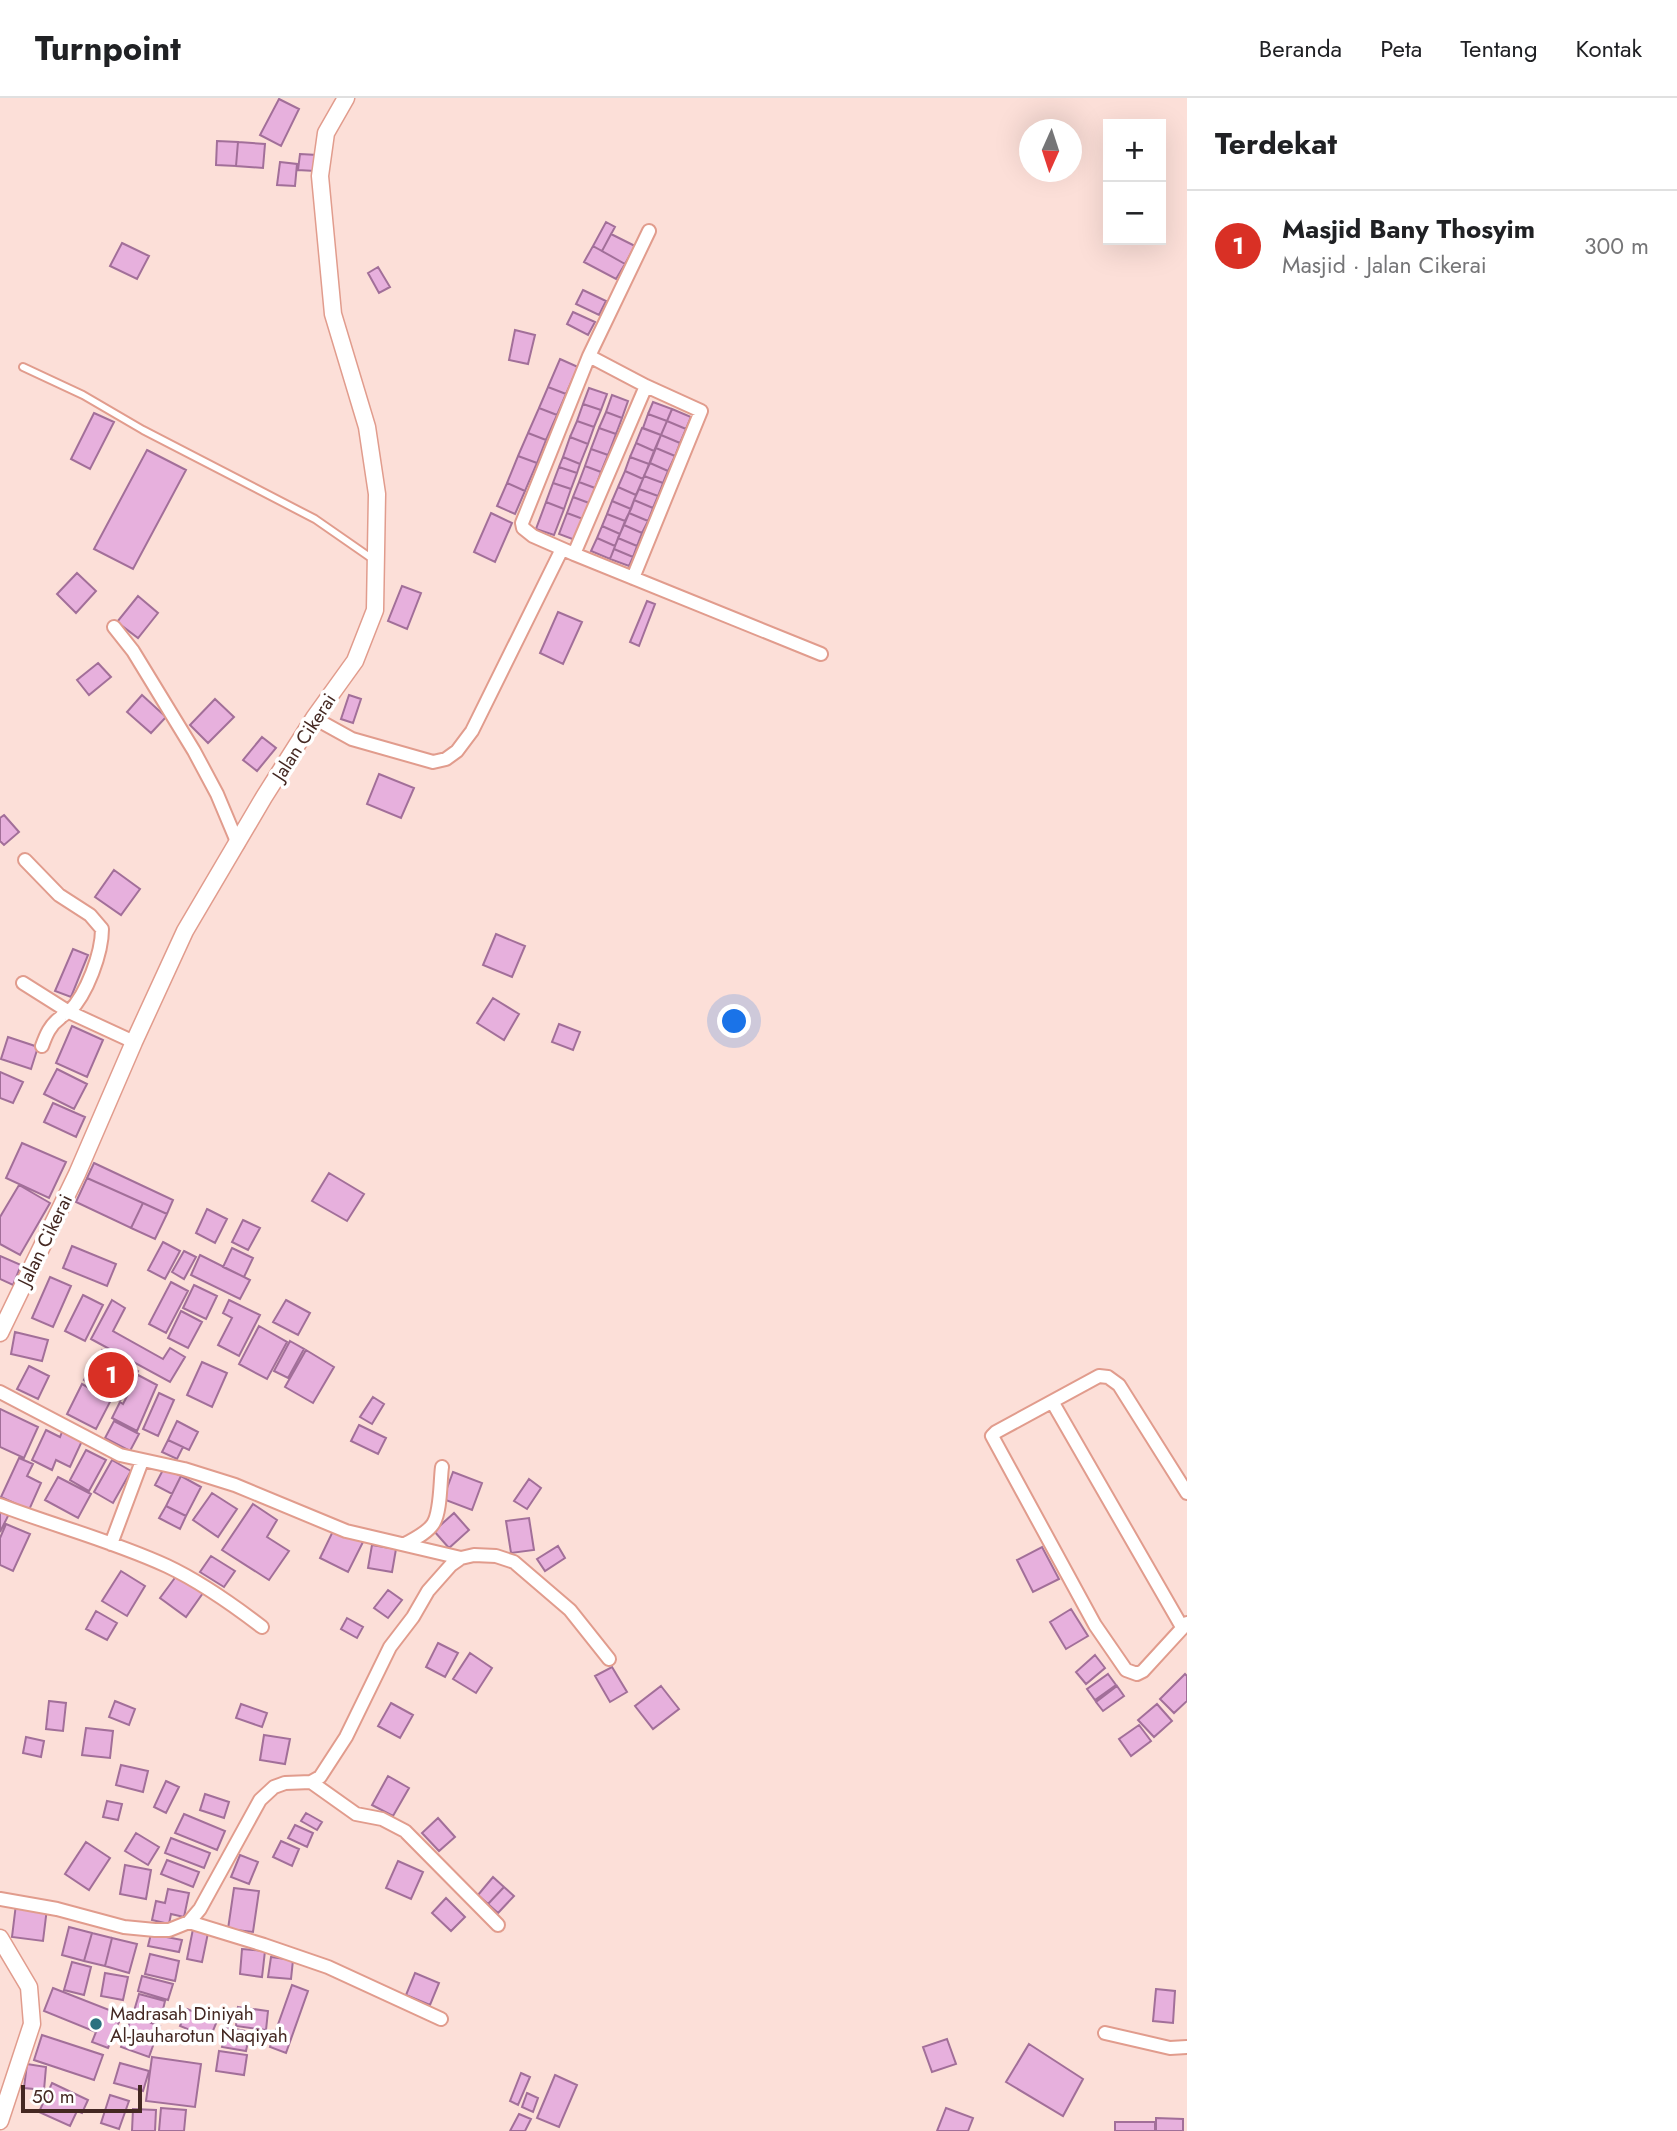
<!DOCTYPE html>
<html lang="id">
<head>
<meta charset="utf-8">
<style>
  :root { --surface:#fff; --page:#f2f2f2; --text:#202124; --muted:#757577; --line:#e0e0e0; --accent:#d93025 }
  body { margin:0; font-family:Jost,sans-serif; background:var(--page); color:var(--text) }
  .controls { position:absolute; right:21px; top:21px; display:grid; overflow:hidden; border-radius:0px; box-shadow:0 7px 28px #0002 }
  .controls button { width:63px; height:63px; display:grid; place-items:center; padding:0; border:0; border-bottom:2px solid var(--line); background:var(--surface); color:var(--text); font:35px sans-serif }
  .compass { position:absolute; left:1019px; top:21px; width:63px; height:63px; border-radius:50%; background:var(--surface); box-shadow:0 7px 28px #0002; rotate:183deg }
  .scale { position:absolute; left:21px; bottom:18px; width:121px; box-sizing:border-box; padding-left:7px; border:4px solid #442822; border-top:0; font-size:19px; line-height:24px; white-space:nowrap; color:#442822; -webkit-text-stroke:5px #fff; paint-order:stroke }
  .you { position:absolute; left:735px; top:924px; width:24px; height:24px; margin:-18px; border:5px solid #fff; border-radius:50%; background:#1a73e8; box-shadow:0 0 0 10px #1a73e833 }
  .badge { display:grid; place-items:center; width:46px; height:46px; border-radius:50%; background:var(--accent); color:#fff; font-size:23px; font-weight:700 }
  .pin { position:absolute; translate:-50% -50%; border:4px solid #fff; box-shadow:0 2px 7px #0006 }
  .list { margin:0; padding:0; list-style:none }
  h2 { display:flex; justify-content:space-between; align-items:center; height:91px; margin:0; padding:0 28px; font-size:30px }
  h2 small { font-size:23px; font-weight:400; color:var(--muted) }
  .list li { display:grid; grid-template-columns:46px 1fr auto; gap:21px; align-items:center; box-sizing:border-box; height:112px; padding:0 28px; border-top:2px solid var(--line) }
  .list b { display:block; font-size:26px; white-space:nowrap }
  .list p { margin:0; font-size:23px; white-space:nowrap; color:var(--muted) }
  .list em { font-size:23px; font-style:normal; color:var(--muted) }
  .map { position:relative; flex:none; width:1187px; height:2033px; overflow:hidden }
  header { display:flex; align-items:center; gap:42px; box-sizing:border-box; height:98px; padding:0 35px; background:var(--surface); border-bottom:2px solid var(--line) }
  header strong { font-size:33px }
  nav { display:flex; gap:38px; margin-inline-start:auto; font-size:24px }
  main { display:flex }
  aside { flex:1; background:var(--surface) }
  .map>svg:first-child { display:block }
</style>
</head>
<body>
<header>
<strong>Turnpoint</strong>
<nav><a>Beranda</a><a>Peta</a><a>Tentang</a><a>Kontak</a></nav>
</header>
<main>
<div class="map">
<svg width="1187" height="2033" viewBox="0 0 1187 2033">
  <rect width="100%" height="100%" fill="#fcdfd8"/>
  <path fill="#e7b0dd" stroke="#a26f99" stroke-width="2" d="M 279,1 L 299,11 L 281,48 L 260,37 Z
    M 217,43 L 238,44 L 236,68 L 216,67 Z
    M 238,44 L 265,46 L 263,70 L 236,68 Z
    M 300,56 L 317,57 L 315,73 L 298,72 Z
    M 280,64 L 297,66 L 295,88 L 277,87 Z
    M 606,124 L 615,129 L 602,153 L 593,148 Z
    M 611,136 L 635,148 L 625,166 L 602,153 Z
    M 122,145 L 149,158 L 137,181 L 110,168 Z
    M 593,148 L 625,166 L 616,181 L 584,164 Z
    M 378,169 L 390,189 L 379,195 L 368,175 Z
    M 583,192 L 606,203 L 599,217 L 576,206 Z
    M 573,214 L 595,224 L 588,237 L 567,226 Z
    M 515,232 L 535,237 L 528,266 L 509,262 Z
    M 560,261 L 578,269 L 566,296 L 548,289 Z
    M 548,289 L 566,296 L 557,317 L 539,310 Z
    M 589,290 L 607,296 L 601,312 L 583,306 Z
    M 612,297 L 628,303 L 622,320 L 606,314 Z
    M 653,304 L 672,311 L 667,323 L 648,316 Z
    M 583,306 L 601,312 L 594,329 L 577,323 Z
    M 539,310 L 557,317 L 546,342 L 528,335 Z
    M 672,311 L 691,319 L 686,331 L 667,323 Z
    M 606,314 L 622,320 L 616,336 L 599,330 Z
    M 94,315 L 114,324 L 90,371 L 71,361 Z
    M 648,316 L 667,323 L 661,337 L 643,330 Z
    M 577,323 L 594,329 L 588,346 L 570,339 Z
    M 667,323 L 686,331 L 680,345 L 661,337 Z
    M 599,330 L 616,336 L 608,357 L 591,351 Z
    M 642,330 L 661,337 L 654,353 L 636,345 Z
    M 528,335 L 546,342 L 537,365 L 518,358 Z
    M 661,337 L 680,345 L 675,358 L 656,350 Z
    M 570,339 L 588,346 L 580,366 L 563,359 Z
    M 636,345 L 654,353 L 649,366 L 630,359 Z
    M 656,350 L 675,358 L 668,373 L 650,365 Z
    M 591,351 L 608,357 L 601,374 L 585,368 Z
    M 147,352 L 186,372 L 133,471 L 94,451 Z
    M 518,358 L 537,365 L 525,393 L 507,385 Z
    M 563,359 L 580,366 L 577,375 L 559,369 Z
    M 630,359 L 649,366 L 643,381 L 625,373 Z
    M 650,365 L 668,373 L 663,385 L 644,378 Z
    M 585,368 L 601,374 L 595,390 L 579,384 Z
    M 559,369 L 577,375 L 571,391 L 553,385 Z
    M 625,373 L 643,381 L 636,397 L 618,389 Z
    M 644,378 L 663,385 L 658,398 L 639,391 Z
    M 579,384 L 595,390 L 589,405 L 573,399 Z
    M 507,385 L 525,393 L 515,416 L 497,408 Z
    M 553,385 L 571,391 L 564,411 L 546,404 Z
    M 618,389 L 636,397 L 631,411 L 612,403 Z
    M 639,391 L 658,398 L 653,410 L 634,402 Z
    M 573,399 L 589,405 L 583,421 L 567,415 Z
    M 634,402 L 653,410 L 648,423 L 629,415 Z
    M 612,403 L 631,411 L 625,423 L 607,416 Z
    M 546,404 L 564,411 L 554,437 L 536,431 Z
    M 491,415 L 512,425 L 495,464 L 474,454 Z
    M 567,415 L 583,421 L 575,442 L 559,436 Z
    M 629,415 L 648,423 L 642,435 L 624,427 Z
    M 607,416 L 625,423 L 620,436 L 602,428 Z
    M 624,427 L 642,435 L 637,448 L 618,440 Z
    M 602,428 L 620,436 L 615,448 L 597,440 Z
    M 597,440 L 615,448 L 610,461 L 591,453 Z
    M 618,440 L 637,448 L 633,459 L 614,451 Z
    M 614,451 L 633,459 L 629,468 L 610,461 Z
    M 77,475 L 96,493 L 76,515 L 57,496 Z
    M 402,488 L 421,495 L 407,531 L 388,523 Z
    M 138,498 L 158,515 L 138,540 L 117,524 Z
    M 647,503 L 655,506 L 639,548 L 630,544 Z
    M 558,514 L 582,524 L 563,566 L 540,555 Z
    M 98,565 L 111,579 L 89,597 L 77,582 Z
    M 142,597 L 166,619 L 151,635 L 127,614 Z
    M 349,597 L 361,601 L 353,625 L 341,621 Z
    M 215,601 L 234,619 L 208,645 L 190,627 Z
    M 262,639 L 276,650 L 257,673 L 243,662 Z
    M 379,676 L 414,690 L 401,720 L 367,706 Z
    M 4,717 L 19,734 L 4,747 L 0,743 L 0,720 Z
    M 114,772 L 140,791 L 121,817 L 95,799 Z
    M 496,836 L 525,848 L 512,879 L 483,867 Z
    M 73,851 L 88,857 L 71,899 L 55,893 Z
    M 493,900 L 519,916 L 504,942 L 477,925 Z
    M 559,926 L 580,934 L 573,952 L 552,944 Z
    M 72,928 L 103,942 L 87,979 L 56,965 Z
    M 8,939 L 38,949 L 31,971 L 1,961 Z
    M 57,971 L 87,986 L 74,1011 L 44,996 Z
    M 0,974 L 23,984 L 13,1005 L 0,1000 Z
    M 53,1005 L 85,1019 L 76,1039 L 44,1024 Z
    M 22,1045 L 66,1064 L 49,1100 L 6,1080 Z
    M 94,1065 L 173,1102 L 167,1116 L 87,1080 Z
    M 329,1075 L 364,1096 L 347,1123 L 312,1103 Z
    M 87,1080 L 143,1105 L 131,1130 L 76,1104 Z
    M 19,1087 L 50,1105 L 20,1157 L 0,1146 L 0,1119 Z
    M 143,1105 L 167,1116 L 155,1141 L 131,1130 Z
    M 207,1111 L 227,1121 L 215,1145 L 196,1135 Z
    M 243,1122 L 260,1130 L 248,1152 L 232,1144 Z
    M 163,1144 L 180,1153 L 165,1181 L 148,1172 Z
    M 72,1148 L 116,1166 L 107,1188 L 63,1170 Z
    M 232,1150 L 253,1160 L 244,1179 L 223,1169 Z
    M 184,1153 L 196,1159 L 184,1181 L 172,1174 Z
    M 200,1157 L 250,1182 L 240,1201 L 191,1177 Z
    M 0,1158 L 21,1167 L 13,1187 L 0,1181 Z
    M 50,1179 L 71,1188 L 53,1229 L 32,1220 Z
    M 171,1184 L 188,1193 L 166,1235 L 149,1226 Z
    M 194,1187 L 217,1198 L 206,1221 L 183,1210 Z
    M 83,1197 L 103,1207 L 85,1243 L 65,1233 Z
    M 112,1202 L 125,1210 L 113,1233 L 163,1261 L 170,1250 L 185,1259 L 170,1284 L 91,1241 Z
    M 229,1202 L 260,1217 L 239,1258 L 218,1247 L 232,1220 L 223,1215 Z
    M 286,1202 L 310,1215 L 298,1237 L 273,1224 Z
    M 181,1213 L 202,1224 L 188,1250 L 168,1240 Z
    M 259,1228 L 287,1244 L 267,1281 L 239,1266 Z
    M 15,1234 L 48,1242 L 42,1263 L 11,1256 Z
    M 290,1243 L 304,1251 L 288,1280 L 274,1273 Z
    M 102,1252 L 138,1273 L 120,1303 L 84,1282 Z
    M 306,1252 L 334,1269 L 313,1305 L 285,1289 Z
    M 202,1264 L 227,1275 L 212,1309 L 187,1297 Z
    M 29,1268 L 49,1278 L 38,1301 L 17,1291 Z
    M 138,1277 L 157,1287 L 137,1333 L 112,1320 L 120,1304 L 123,1306 Z
    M 82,1286 L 111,1302 L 96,1331 L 67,1316 Z
    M 159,1295 L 174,1302 L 158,1338 L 143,1331 Z
    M 373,1299 L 384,1306 L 372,1326 L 360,1319 Z
    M 0,1311 L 38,1329 L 24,1360 L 0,1349 Z
    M 114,1323 L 139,1336 L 130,1353 L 105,1340 Z
    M 177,1323 L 198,1334 L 189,1352 L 168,1342 Z
    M 359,1327 L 386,1340 L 378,1356 L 351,1343 Z
    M 46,1332 L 60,1339 L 62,1334 L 82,1343 L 70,1369 L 56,1362 L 52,1372 L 32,1362 Z
    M 168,1342 L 183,1349 L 177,1361 L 162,1354 Z
    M 86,1352 L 106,1362 L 89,1393 L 70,1382 Z
    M 19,1360 L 33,1366 L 27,1378 L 41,1385 L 29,1412 L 1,1399 Z
    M 112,1362 L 131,1373 L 113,1405 L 94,1394 Z
    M 164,1370 L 181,1378 L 172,1396 L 155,1387 Z
    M 453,1374 L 482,1385 L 472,1412 L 443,1401 Z
    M 181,1378 L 201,1389 L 186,1418 L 166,1408 Z
    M 58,1379 L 91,1396 L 78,1420 L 45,1402 Z
    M 529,1381 L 541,1390 L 527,1411 L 514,1403 Z
    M 212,1395 L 237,1411 L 218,1439 L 193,1422 Z
    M 253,1406 L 277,1422 L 267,1439 L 289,1453 L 269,1482 L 222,1452 Z
    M 166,1408 L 186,1418 L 180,1431 L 159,1420 Z
    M 0,1409 L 10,1414 L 0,1434 Z
    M 454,1415 L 469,1432 L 449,1450 L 434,1433 Z
    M 529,1420 L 534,1452 L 511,1455 L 506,1423 Z
    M 6,1426 L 30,1436 L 13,1473 L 0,1467 L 0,1440 Z
    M 334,1431 L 363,1444 L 348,1474 L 320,1460 Z
    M 372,1447 L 396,1451 L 392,1474 L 368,1470 Z
    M 558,1448 L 565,1460 L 545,1473 L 537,1461 Z
    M 1042,1449 L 1059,1481 L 1033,1494 L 1017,1462 Z
    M 211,1458 L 235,1473 L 224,1489 L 200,1474 Z
    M 121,1473 L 145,1488 L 127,1518 L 102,1503 Z
    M 177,1477 L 203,1495 L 186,1519 L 160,1500 Z
    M 388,1492 L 402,1502 L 388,1520 L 374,1510 Z
    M 1071,1511 L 1088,1538 L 1066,1551 L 1050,1524 Z
    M 96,1513 L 117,1525 L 107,1542 L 86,1531 Z
    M 347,1520 L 363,1529 L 357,1540 L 341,1531 Z
    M 438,1545 L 458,1555 L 445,1579 L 426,1569 Z
    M 470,1555 L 492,1570 L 476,1595 L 453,1581 Z
    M 1095,1557 L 1105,1570 L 1086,1586 L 1076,1574 Z
    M 612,1569 L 627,1594 L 610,1604 L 595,1578 Z
    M 1108,1576 L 1116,1587 L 1095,1602 L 1087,1591 Z
    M 1185,1576 L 1187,1578 L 1187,1603 L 1174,1615 L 1160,1601 Z
    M 661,1588 L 679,1611 L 653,1631 L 635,1608 Z
    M 1117,1588 L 1124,1598 L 1103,1613 L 1096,1604 Z
    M 49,1603 L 66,1605 L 63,1633 L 46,1631 Z
    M 115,1603 L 135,1611 L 129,1627 L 109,1619 Z
    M 391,1605 L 413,1617 L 400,1640 L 378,1628 Z
    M 241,1606 L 267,1615 L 262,1629 L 236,1620 Z
    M 1157,1606 L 1172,1623 L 1154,1639 L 1138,1622 Z
    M 1139,1627 L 1151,1643 L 1131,1658 L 1119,1641 Z
    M 86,1630 L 113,1633 L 110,1660 L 82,1657 Z
    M 264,1637 L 290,1641 L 285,1666 L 260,1662 Z
    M 26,1639 L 44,1643 L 41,1659 L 23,1655 Z
    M 121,1667 L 148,1673 L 143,1694 L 116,1687 Z
    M 388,1678 L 409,1690 L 393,1718 L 372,1707 Z
    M 166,1683 L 179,1689 L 166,1715 L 154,1709 Z
    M 205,1696 L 229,1704 L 224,1720 L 200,1712 Z
    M 107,1703 L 122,1706 L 118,1722 L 103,1719 Z
    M 306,1715 L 322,1724 L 317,1732 L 301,1723 Z
    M 184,1716 L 225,1733 L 217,1752 L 175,1735 Z
    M 438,1720 L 455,1739 L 439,1753 L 422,1735 Z
    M 295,1727 L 313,1735 L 307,1749 L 288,1740 Z
    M 136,1735 L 159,1749 L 148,1767 L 125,1753 Z
    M 171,1740 L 210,1755 L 204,1770 L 165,1755 Z
    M 281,1743 L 299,1751 L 292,1768 L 273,1759 Z
    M 86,1744 L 110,1760 L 89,1792 L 65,1776 Z
    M 240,1757 L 258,1764 L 249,1786 L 231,1779 Z
    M 167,1762 L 199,1774 L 193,1789 L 161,1776 Z
    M 398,1763 L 423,1774 L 411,1801 L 386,1790 Z
    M 125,1767 L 151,1772 L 146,1801 L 120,1796 Z
    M 493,1779 L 504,1789 L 488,1806 L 478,1797 Z
    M 504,1789 L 514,1798 L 498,1815 L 488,1806 Z
    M 234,1790 L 259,1793 L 253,1834 L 228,1831 Z
    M 168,1791 L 189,1795 L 184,1819 L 171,1816 L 169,1826 L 152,1822 L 156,1803 L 165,1805 Z
    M 446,1800 L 465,1819 L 451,1833 L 432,1815 Z
    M 16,1806 L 47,1810 L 43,1843 L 12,1839 Z
    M 69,1829 L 92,1835 L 84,1863 L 62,1857 Z
    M 193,1831 L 208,1835 L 202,1864 L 187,1861 Z
    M 92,1835 L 112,1840 L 105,1868 L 84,1863 Z
    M 151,1836 L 182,1842 L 179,1854 L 148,1848 Z
    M 112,1840 L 137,1846 L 129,1875 L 105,1868 Z
    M 242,1851 L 265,1853 L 262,1879 L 240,1876 Z
    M 150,1856 L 179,1863 L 175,1883 L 145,1876 Z
    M 271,1859 L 293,1862 L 291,1881 L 268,1879 Z
    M 72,1864 L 91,1869 L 84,1897 L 64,1892 Z
    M 105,1875 L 128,1879 L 123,1902 L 101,1898 Z
    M 415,1875 L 439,1885 L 430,1907 L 406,1897 Z
    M 142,1878 L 173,1886 L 168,1902 L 138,1893 Z
    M 292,1887 L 308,1893 L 286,1955 L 270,1949 Z
    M 53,1890 L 122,1917 L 108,1950 L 92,1944 L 96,1934 L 44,1913 Z
    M 1156,1891 L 1175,1893 L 1173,1925 L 1153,1923 Z
    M 139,1896 L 165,1903 L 161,1920 L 134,1913 Z
    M 238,1909 L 268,1913 L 266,1932 L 236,1928 Z
    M 187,1911 L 217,1923 L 210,1940 L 180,1928 Z
    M 132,1918 L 160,1928 L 149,1959 L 121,1949 Z
    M 226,1929 L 250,1934 L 246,1953 L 222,1949 Z
    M 42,1937 L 103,1957 L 94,1982 L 34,1962 Z
    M 947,1941 L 956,1966 L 932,1974 L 923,1949 Z
    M 1029,1946 L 1083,1981 L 1063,2018 L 1006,1984 Z
    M 219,1953 L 247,1957 L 244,1977 L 216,1973 Z
    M 152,1959 L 201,1966 L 195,2009 L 146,2003 Z
    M 120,1965 L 149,1973 L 143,1993 L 114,1985 Z
    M 27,1966 L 46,1969 L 44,1992 L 24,1990 Z
    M 521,1975 L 530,1979 L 518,2007 L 510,2003 Z
    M 555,1977 L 577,1987 L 559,2029 L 537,2020 Z
    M 52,1985 L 88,2002 L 82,2015 L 77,2013 L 70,2028 L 39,2014 Z
    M 527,1995 L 538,2000 L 533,2014 L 522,2009 Z
    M 110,1997 L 129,2003 L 119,2031 L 101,2025 Z
    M 161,2010 L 186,2012 L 184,2033 L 159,2033 Z
    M 946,2010 L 973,2020 L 968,2033 L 937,2033 Z
    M 133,2011 L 156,2012 L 155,2033 L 132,2033 Z
    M 519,2016 L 531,2021 L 525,2033 L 510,2033 Z
    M 1156,2020 L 1183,2021 L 1183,2033 L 1156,2033 Z
    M 1115,2024 L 1155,2024 L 1155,2033 L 1115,2033 Z"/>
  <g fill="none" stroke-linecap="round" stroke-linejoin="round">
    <defs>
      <path id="service" d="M 23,269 L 83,297 L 143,332 L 315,421 L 374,462"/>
      <path id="minor" d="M 649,133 L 589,258 L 522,425 L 523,430 L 533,438 L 574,456 L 821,556
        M 589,258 L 646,288 L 701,313 L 633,480
        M 574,456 L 646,288
        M 114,529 L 133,553 L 194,653 L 217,696 L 238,746
        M 314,620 L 352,641 L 433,664 L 446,661 L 457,653 L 472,633 L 562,451
        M 25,762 L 59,797 L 90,817 L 102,831 C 102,855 87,896 69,914 C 68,914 60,919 60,920 C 50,927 46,937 42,948
        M 23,885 L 69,914 L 134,944
        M 0,1294 L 120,1357 L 184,1371 L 235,1387 L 346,1433 L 461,1460
        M 1053,1305 L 1182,1529
        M 1187,1395 L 1119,1287 L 1108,1279 L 1099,1278 L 996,1334 L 992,1338 L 1095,1527 L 1126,1572 L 1137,1576 L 1143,1573 L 1187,1525
        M 0,1407 C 55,1428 113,1443 167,1468 C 201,1484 232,1506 262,1529
        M 111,1446 L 142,1363
        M 405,1446 C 414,1441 427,1435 433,1426 C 441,1414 440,1384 442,1369
        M 311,1684 L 356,1716 L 382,1721 L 405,1733 L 498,1827
        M 0,1801 L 57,1811 L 124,1829 L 155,1832 L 169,1832 L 189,1824 L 200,1811 L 260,1702 L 274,1689 L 285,1685 L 311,1684 L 320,1679 L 346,1639 L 390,1549 L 413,1519 L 428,1493 L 451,1467 L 461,1460 L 474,1457 L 496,1458 L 514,1464 L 570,1512 L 609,1561
        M 189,1824 L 264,1847 L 328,1869 L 441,1921
        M 1105,1935 L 1170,1950 L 1187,1949"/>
      <path id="tertiary" d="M 0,1235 L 77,1076 L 134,944 L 185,833 L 264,699 L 314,620 L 355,563 L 375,512 L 377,396 L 367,329 L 333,216 L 320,78 L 326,35 L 346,0
        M 0,1840 L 29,1889 L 32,1926 L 0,2023"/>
    </defs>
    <use href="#service" stroke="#e19c8d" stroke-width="10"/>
    <use href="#minor" stroke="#e19c8d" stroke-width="16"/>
    <use href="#tertiary" stroke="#e19c8d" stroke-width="19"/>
    <use href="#service" stroke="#fff" stroke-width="6"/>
    <use href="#minor" stroke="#fff" stroke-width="12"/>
    <use href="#tertiary" stroke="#fff" stroke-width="16"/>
  </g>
  <circle fill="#2b717f" stroke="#fff" stroke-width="2.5" cx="96" cy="1926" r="7"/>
  <g text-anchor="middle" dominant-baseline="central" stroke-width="7" stroke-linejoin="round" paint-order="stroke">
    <g font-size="19" fill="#442822" stroke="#fff">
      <text transform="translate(304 639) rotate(-57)">Jalan Cikerai</text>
      <text transform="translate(45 1142) rotate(-64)">Jalan Cikerai</text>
    </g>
    <g font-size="19" fill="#442822" stroke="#fff" text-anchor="start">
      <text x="110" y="1915">Madrasah Diniyah<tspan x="110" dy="22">Al-Jauharotun Naqiyah</tspan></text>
    </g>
  </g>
</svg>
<div class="controls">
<button>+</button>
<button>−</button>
</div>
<svg class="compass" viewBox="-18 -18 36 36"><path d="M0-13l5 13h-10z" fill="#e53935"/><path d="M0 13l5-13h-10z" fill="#757577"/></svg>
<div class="scale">50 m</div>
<div class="you"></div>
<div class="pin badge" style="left:111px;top:1277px">1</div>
</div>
<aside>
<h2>Terdekat<small></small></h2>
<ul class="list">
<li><span class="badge">1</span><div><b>Masjid Bany Thosyim</b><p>Masjid · Jalan Cikerai</p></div><em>300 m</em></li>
</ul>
</aside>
</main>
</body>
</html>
